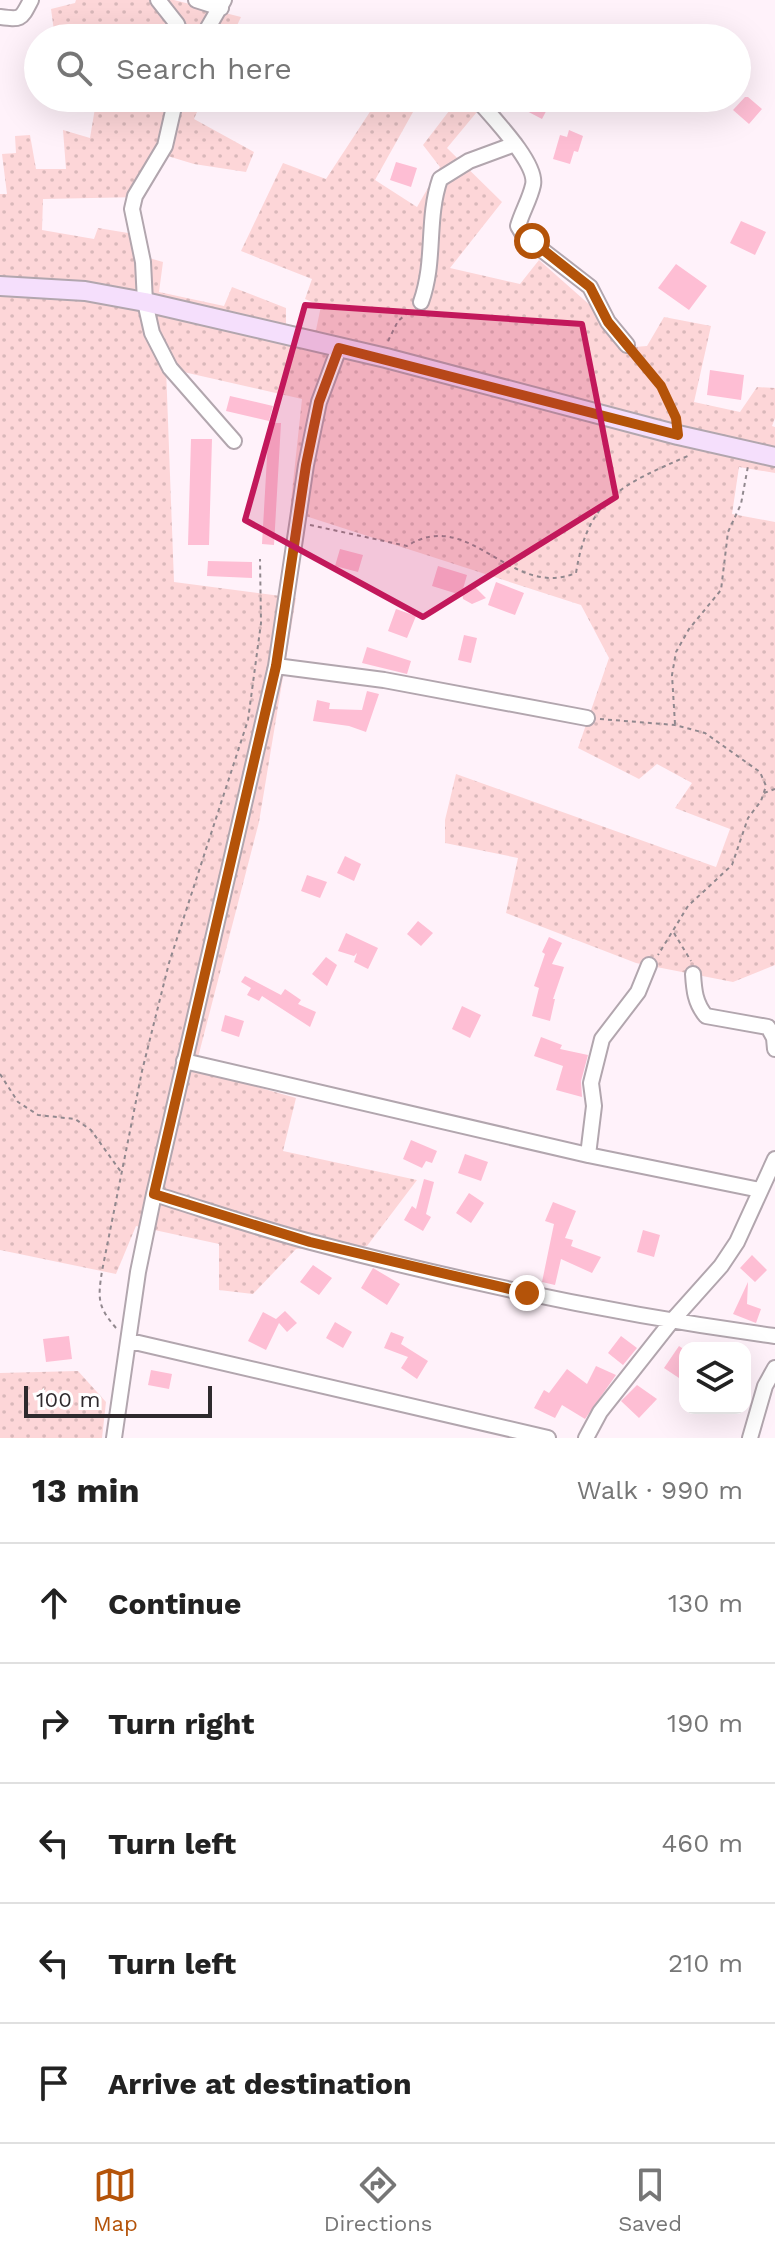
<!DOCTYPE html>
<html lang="en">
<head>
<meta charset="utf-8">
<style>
  :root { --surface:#fff; --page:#f2f2f2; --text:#222; --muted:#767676; --line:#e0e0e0; --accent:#b45309 }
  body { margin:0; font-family:"Work Sans",sans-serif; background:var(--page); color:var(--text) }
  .controls { position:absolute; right:24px; bottom:24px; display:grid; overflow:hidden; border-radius:16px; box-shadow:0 8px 32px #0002 }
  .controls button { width:72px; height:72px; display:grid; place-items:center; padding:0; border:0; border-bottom:2px solid var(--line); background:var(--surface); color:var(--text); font:40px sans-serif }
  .scale { position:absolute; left:24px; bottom:20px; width:188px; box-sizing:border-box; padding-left:8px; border:4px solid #2e2a2d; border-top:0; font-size:22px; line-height:28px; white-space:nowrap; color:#2e2a2d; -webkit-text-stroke:6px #fff; paint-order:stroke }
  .stop { position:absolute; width:24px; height:24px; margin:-18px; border:6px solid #b45309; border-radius:50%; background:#fff }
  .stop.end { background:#b45309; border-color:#fff; box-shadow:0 2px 8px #0008 }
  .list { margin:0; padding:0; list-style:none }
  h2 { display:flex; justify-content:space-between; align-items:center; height:104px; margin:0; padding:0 32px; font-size:34px }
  h2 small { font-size:26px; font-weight:400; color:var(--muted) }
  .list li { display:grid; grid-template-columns:52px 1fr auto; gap:24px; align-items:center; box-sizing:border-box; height:120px; padding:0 32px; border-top:2px solid var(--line) }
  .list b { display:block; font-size:30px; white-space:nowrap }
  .list em { font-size:26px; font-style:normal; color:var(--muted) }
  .icon { flex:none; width:44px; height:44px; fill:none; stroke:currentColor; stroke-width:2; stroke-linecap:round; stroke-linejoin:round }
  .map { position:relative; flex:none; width:775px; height:1438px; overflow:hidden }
  .search { position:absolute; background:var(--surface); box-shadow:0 8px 32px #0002; left:24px; right:24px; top:24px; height:88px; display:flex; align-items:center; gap:20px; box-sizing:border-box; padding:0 28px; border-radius:44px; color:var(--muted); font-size:30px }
  .sheet { height:704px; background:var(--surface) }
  nav { display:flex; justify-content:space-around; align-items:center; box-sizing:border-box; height:112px; border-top:2px solid var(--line); background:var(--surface); font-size:22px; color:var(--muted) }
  nav a { display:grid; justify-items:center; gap:4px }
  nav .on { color:var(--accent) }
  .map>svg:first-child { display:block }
</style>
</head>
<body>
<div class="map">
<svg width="775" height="1438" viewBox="0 0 775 1438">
  <defs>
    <pattern id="grass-dots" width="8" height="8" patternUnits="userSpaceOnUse" patternTransform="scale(2)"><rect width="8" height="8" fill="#fdd6d8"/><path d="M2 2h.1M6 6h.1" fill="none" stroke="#d9b8ba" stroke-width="1.8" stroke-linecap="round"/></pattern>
  </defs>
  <rect width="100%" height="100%" fill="#fff2fa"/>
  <path fill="url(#grass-dots)" d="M 76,0 L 174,0 L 241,17 L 231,38 L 55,38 L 51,9 L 75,3 Z
    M 63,98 L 203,98 L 194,119 L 254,152 L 246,172 L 194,164 L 151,151 L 142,197 L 43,199 L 42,230 L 94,239 L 98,228 L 140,235 L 135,254 L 163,262 L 159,292 L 224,306 L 232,287 L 286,308 L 286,327 L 316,330 L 321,306 L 305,299 L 312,279 L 241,251 L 283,163 L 326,179 L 379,98 L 396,98 L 413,112 L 375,180 L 417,207 L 440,167 L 423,145 L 459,98 L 483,98 L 486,101 L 447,148 L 502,202 L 450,268 L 520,284 L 539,260 L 591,306 L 622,348 L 647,346 L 664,317 L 711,326 L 694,402 L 740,412 L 757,387 L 775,388 L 775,418 L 772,426 L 775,427 L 775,473 L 739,467 L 732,514 L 775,522 L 775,965 L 733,982 L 636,963 L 506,913 L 518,858 L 445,843 L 445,820 L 456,774 L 716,867 L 730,829 L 675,808 L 692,783 L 657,764 L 639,779 L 578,748 L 609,658 L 581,605 L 290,511 L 302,399 L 166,368 L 174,582 L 296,598 L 259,822 L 195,1069 L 296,1098 L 283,1151 L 417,1180 L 367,1246 L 296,1249 L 253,1294 L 219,1290 L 219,1244 L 136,1226 L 116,1274 L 0,1250 L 0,194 L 7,194 L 2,154 L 16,153 L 15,136 L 30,135 L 36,169 L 66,169 L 63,130 L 90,138 L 96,102 L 63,102 Z
    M 78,1371 L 106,1402 L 102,1438 L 0,1438 L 0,1373 Z"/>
  <path fill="#febed4" d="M 745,97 L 748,97 L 762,109 L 749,124 L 733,110 Z
    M 526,98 L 553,98 L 542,119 L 521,108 Z
    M 569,130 L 583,136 L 578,152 L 574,151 L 570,164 L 553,159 L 560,135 L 567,137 Z
    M 396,162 L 417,168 L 411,187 L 390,180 Z
    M 741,221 L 766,232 L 755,255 L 730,243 Z
    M 676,264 L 707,286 L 689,310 L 658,288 Z
    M 710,370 L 744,375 L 741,400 L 707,395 Z
    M 230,396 L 273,406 L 269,421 L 226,411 Z
    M 269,423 L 281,423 L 274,545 L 262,544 Z
    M 191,439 L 212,439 L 209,545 L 188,545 Z
    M 340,549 L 363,555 L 358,572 L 335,566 Z
    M 208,561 L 252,562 L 252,578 L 207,576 Z
    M 438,566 L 467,575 L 463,589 L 475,587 L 486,598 L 472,604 L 463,599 L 462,593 L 461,595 L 432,586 Z
    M 496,582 L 524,593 L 515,615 L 488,605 Z
    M 396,609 L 416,616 L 407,638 L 388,631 Z
    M 464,635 L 477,638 L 471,663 L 458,660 Z
    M 367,647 L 411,661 L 407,674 L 362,663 Z
    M 367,691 L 379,694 L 366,732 L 349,726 L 313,721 L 317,700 L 330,703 L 329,709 L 362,710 Z
    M 345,856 L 361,864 L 354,881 L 337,873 Z
    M 307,875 L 327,882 L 320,898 L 301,891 Z
    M 418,921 L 433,933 L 421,946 L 407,934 Z
    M 346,933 L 378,948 L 368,969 L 354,962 L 357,953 L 354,956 L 338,951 Z
    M 549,937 L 562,943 L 552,964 L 564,967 L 553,999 L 555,999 L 550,1021 L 532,1016 L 539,988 L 534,986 L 545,954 L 542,952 Z
    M 326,957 L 337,965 L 327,986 L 312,974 Z
    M 245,976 L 281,995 L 285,989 L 301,1000 L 298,1004 L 316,1012 L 310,1027 L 262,996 L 259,1001 L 247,995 L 251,988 L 241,982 Z
    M 462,1006 L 481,1015 L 470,1038 L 452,1029 Z
    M 225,1015 L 244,1021 L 239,1037 L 221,1031 Z
    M 541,1037 L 562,1045 L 560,1049 L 588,1055 L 581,1081 L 582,1097 L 556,1090 L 563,1066 L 534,1056 Z
    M 411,1140 L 437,1151 L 432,1163 L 426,1161 L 422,1168 L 403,1159 Z
    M 465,1154 L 488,1162 L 481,1181 L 458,1173 Z
    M 424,1179 L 434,1182 L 426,1214 L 431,1217 L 423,1231 L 404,1220 L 412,1206 L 416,1209 Z
    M 469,1193 L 484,1203 L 471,1223 L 456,1213 Z
    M 553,1202 L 576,1211 L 565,1238 L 573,1240 L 571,1246 L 601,1257 L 592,1273 L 561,1259 L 555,1285 L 542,1282 L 554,1224 L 545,1221 Z
    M 643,1230 L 660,1235 L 654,1257 L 637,1252 Z
    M 752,1255 L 767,1270 L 755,1282 L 740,1268 Z
    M 313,1265 L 332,1278 L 319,1295 L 300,1282 Z
    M 373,1268 L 400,1284 L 387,1305 L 361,1288 Z
    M 748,1282 L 747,1304 L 761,1309 L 756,1323 L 733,1314 Z
    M 285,1311 L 297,1323 L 287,1332 L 279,1323 L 266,1350 L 248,1341 L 263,1312 L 276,1319 Z
    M 335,1322 L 352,1332 L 343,1348 L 326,1338 Z
    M 391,1332 L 404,1337 L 401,1344 L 428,1361 L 417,1379 L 401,1368 L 408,1357 L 384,1348 Z
    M 69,1336 L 72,1359 L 46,1362 L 43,1339 Z
    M 621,1336 L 637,1348 L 623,1365 L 608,1353 Z
    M 679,1346 L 685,1350 L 685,1382 L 664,1368 Z
    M 596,1366 L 616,1375 L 585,1419 L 562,1405 L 555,1418 L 534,1408 L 544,1390 L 549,1393 L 567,1369 L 587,1384 Z
    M 151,1370 L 172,1374 L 169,1389 L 148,1385 Z
    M 637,1385 L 657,1399 L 639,1418 L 621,1401 Z"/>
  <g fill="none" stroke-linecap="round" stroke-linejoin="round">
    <defs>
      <path id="street" d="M 158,0 L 177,24 L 182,38
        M 196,0 L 221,8
        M 0,17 C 22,20 21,19 31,0
        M 202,38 L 224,0
        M 176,98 L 165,146 L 135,196 L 132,209 L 143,262 L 145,302 L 152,333 L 170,368 L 234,441
        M 476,98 C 490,115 538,163 533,185 C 530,199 522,212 518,226 L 524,236 L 590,287 L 608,322 L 627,345
        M 421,302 C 436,260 426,220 440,179 L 469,161 L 515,144
        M 276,666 L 384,680 L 587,718
        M 693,974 C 694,990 695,1003 706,1016 L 768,1027 L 774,1038 L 775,1049
        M 184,1061 L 588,1155 L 760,1190
        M 588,1155 L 594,1106 L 591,1083 L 602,1039 L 638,992 L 649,965
        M 154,1194 C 206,1210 258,1228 311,1242 C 463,1282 619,1315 775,1336
        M 130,1341 L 548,1438
        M 114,1438 L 138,1272 L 154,1194 L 276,666 L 306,465 L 319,402 L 339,348
        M 586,1438 L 600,1412 L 671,1322 L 721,1266 L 737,1242 L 775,1159
        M 750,1438 L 765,1386 L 775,1368"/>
      <path id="secondary" d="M 0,286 L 85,291 L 145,302 L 386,358 L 678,435 L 775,457"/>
    </defs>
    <use href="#street" stroke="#b2a6ae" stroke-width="18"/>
    <use href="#secondary" stroke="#b2a6ae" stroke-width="22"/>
    <path stroke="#91888e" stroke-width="2" stroke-dasharray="4 4" stroke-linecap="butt" d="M 388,341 L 398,321 L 410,311
      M 637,357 L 661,386 L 676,418
      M 310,525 L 407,546 C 470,506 510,600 576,573 C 588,497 624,484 690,455
      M 600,719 L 675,725 L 705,733 L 760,772 L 766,786 L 761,801 L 748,818 L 732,865 L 688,906 L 658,955
      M 675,724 L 672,675 L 676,652 L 689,629 L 721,590 L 728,532 L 741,504 L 748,466
      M 764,793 L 775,789
      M 674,933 L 691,961
      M 0,1074 L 18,1102 L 38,1115 L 75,1119 L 91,1130 L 121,1172
      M 116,1328 C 97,1306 98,1298 102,1271 L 142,1071 L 169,963 L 248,720 L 261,623 L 260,559"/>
    <use href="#street" stroke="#fff" stroke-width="14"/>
    <use href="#secondary" stroke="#f5dffc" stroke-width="18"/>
  </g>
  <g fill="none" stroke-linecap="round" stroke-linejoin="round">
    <path stroke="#b45309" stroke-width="10" d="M 527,1293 L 310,1242 L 154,1194 L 276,666 L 306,465 L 319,402 L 339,348 L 678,435 L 676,418 L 661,386 L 608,322 L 590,287 L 532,241"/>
  </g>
  <path fill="#c2185b" fill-opacity="0.2" stroke="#c2185b" stroke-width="6" stroke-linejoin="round" d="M 305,305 L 582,324 L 616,497 L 423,617 L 245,520 Z"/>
</svg>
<div class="controls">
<button><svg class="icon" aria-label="layers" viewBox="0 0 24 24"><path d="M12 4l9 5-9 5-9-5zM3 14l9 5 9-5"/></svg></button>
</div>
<div class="scale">100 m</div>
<div class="stop" style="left:532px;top:241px"></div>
<div class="stop end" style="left:527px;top:1293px"></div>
<div class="search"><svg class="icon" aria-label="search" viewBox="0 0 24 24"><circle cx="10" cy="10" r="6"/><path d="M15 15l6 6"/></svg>Search here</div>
</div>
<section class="sheet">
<h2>13 min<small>Walk · 990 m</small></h2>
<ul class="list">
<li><svg class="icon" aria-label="ahead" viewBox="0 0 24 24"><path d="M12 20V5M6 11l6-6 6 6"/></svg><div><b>Continue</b></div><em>130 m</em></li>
<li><svg class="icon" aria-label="right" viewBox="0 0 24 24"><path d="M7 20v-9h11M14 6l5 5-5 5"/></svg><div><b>Turn right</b></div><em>190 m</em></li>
<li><svg class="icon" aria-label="left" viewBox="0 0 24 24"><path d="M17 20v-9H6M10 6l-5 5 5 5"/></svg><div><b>Turn left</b></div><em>460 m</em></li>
<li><svg class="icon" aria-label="left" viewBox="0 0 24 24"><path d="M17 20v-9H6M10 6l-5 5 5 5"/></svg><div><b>Turn left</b></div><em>210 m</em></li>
<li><svg class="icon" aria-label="arrive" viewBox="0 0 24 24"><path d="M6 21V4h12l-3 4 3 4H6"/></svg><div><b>Arrive at destination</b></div></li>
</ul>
</section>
<nav>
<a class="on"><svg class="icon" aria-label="map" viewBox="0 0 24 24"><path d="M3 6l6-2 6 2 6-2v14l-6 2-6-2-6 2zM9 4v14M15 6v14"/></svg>Map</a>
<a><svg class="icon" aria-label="directions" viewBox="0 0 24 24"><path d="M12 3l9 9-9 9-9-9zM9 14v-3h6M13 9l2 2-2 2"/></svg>Directions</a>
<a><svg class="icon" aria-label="saved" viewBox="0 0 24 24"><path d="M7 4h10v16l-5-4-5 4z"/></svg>Saved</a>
</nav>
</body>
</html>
